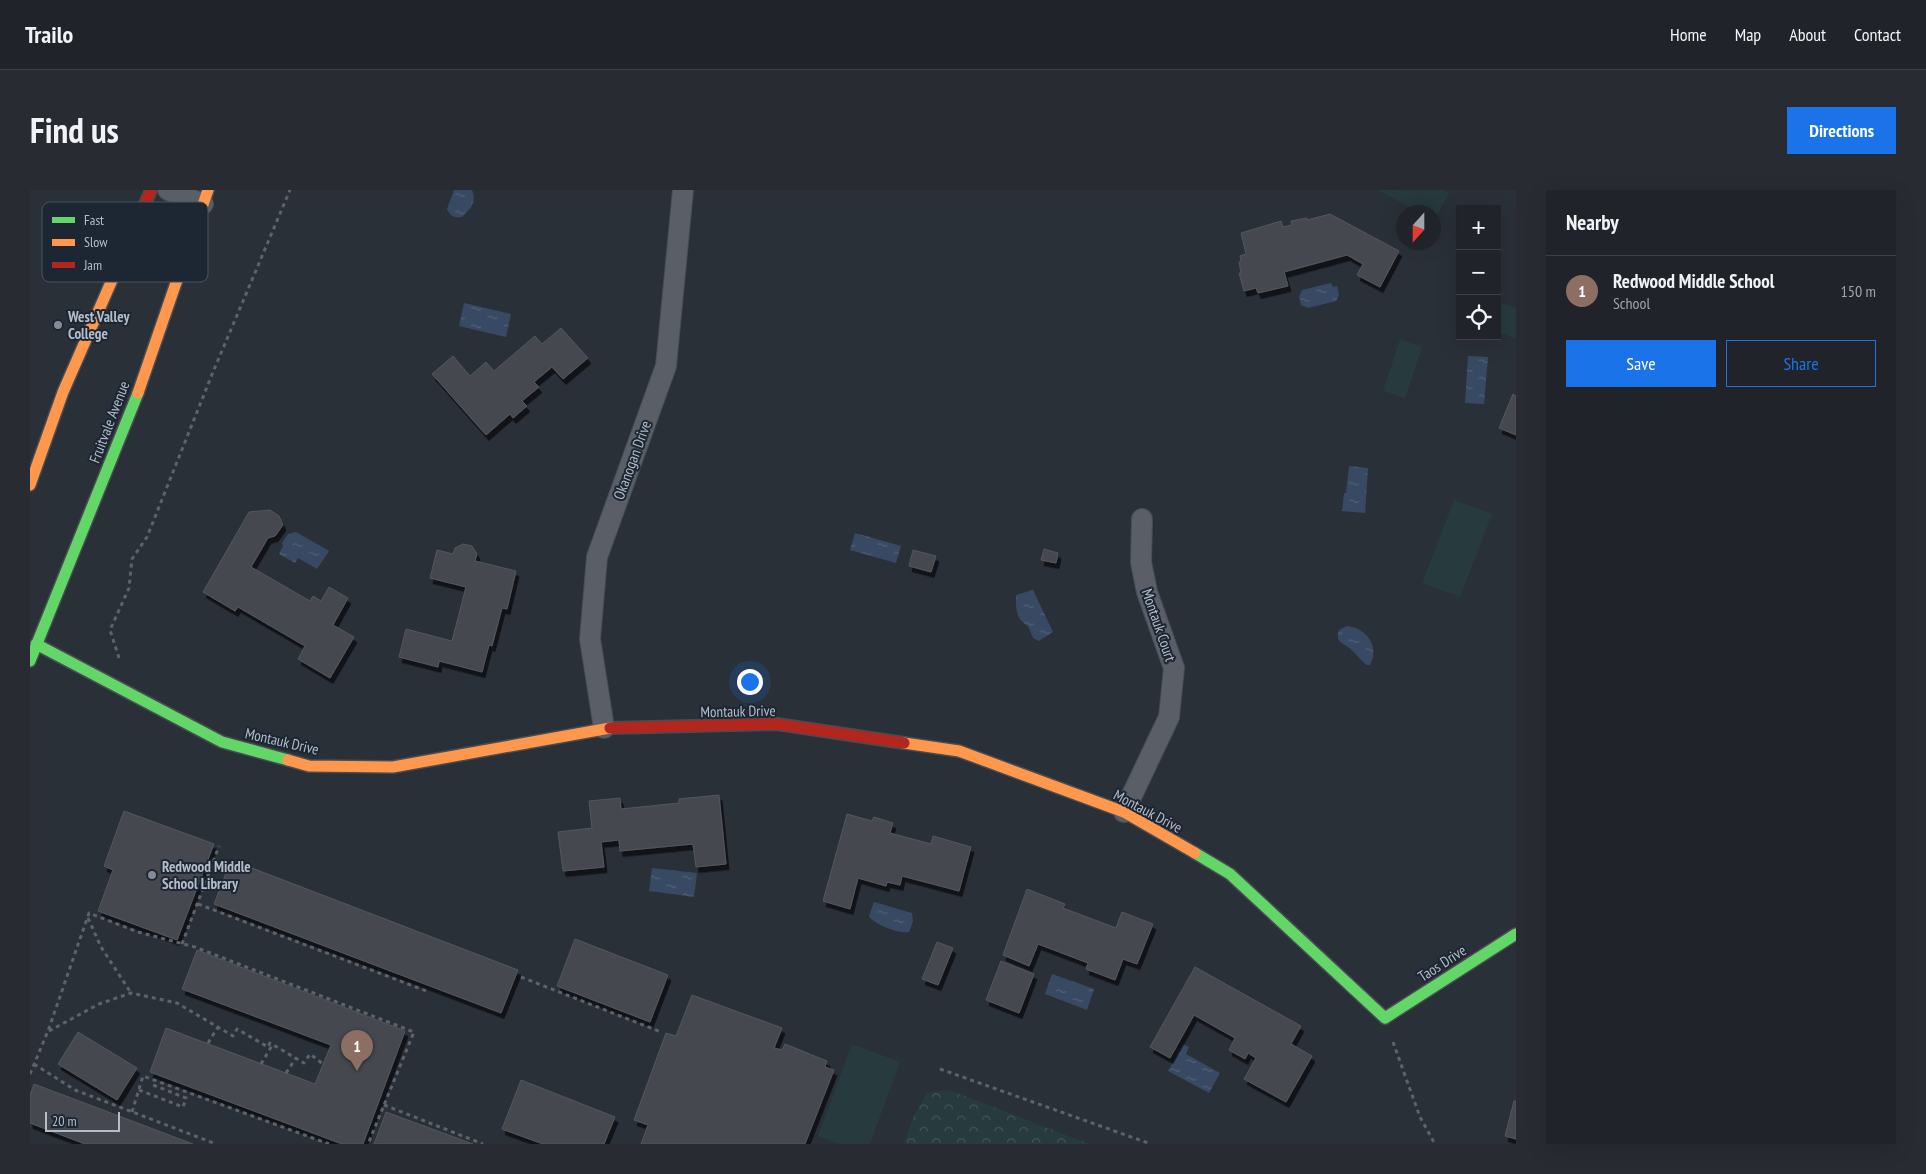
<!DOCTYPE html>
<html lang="en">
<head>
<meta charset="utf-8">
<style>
  :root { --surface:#20242a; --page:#282c32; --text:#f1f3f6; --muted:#a2a4a8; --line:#3d4147; --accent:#1a73e8 }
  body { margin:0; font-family:"PT Sans Narrow",sans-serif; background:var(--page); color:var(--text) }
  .controls { position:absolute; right:15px; top:15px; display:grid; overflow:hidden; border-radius:0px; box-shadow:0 5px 20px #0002 }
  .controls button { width:45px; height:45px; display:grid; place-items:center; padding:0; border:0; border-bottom:1px solid var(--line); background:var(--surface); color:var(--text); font:25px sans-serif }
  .compass { position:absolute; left:1366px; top:15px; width:45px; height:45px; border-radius:50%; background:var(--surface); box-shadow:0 5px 20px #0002; rotate:201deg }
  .scale { position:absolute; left:15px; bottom:12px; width:75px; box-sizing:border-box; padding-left:5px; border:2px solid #b4bcc9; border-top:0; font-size:14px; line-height:18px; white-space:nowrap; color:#b4bcc9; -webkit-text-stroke:4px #1d2633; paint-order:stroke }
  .you { position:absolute; left:719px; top:491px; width:18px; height:18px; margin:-12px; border:4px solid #fff; border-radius:50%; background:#1a73e8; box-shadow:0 0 0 8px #1a73e833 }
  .badge { display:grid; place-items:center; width:32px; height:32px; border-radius:50%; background:var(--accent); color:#fff; font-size:16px; font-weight:700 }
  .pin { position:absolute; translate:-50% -41px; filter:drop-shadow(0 1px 2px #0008) }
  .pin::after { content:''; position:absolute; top:26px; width:18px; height:15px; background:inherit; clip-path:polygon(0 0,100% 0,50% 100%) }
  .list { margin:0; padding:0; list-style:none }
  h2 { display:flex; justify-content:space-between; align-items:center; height:65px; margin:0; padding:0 20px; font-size:21px }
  h2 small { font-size:16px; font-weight:400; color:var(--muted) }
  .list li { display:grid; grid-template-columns:32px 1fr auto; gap:15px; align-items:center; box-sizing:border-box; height:70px; padding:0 20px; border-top:1px solid var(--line) }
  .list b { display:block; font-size:19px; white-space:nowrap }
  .list p { margin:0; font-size:16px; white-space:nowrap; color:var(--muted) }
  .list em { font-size:16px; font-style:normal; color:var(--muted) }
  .actions { display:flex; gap:10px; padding:15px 20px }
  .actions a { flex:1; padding:11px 0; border:1px solid var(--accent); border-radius:0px; text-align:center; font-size:18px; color:var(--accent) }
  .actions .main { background:var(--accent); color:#fff }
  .icon { flex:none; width:28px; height:28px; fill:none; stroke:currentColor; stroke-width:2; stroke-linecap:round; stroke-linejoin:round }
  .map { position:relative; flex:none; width:1486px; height:954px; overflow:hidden; border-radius:0px }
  header { display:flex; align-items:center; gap:30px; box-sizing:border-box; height:70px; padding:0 25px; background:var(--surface); border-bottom:1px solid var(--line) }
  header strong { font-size:24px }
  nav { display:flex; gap:28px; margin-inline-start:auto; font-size:18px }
  .intro { display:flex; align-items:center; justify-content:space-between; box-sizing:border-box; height:120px; padding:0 30px }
  h1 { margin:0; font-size:35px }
  .button { padding:12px 22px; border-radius:0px; background:var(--accent); color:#fff; font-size:18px; font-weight:700 }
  main { display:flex; gap:30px; padding:0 30px }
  aside { flex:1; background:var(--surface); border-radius:0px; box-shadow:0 5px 20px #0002 }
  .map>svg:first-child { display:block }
</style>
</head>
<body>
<header>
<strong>Trailo</strong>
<nav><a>Home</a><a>Map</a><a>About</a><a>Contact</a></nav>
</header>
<div class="intro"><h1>Find us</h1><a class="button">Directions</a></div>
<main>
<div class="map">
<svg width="1486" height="954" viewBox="0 0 1486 954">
  <defs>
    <pattern id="park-crowns" width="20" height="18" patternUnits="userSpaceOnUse" patternTransform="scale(1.25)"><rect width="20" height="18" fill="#273a3e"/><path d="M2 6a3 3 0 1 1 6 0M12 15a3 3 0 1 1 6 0" fill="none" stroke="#445559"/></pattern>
    <pattern id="water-ripples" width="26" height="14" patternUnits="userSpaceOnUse" patternTransform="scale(1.25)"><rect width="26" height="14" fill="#384963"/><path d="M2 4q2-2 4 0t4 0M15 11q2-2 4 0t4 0" fill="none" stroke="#526178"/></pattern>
    <filter id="shadow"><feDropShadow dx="3" dy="5.5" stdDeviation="0" flood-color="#0009"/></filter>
  </defs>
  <rect width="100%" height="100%" fill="#2a3038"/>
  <path fill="url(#park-crowns)" d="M 919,900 L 1059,954 L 874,954 L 883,928 L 897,903 Z"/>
  <path fill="#273a3e" d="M 1348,0 L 1413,0 L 1419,3 L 1404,31 L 1404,22 L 1389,22 Z
    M 1467,112 L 1486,118 L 1486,148 L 1467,142 Z
    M 1370,149 L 1392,157 L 1375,208 L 1353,201 Z
    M 1424,310 L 1462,324 L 1430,407 L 1392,393 Z
    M 822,854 L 870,872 L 840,954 L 810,954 L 788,946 Z"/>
  <path fill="url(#water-ripples)" d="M 424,0 L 442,0 C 447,12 441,18 432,27 C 424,28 420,26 417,19 Z
    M 1301,93 L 1303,97 L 1307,96 L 1309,105 L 1306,111 L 1278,118 L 1271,115 L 1269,107 L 1272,100 Z
    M 434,113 L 481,124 L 476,147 L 429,136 Z
    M 1438,166 L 1458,167 L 1454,214 L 1435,213 Z
    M 1319,276 L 1338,278 L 1335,323 L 1312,321 L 1314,303 L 1316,303 Z
    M 266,342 L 299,361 L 287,379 L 268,368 L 265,373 L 249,364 L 253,356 L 252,353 L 258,344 Z
    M 825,343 L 871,356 L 866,373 L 820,360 Z
    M 1003,400 L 1023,442 L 1009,451 L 1003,448 L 998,436 C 985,429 986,418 986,405 Z
    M 1317,436 C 1337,438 1350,457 1340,475 L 1337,475 C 1331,471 1327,465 1322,460 C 1314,453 1304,453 1309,440 Z
    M 622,678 L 667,683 L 664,707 L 619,701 Z
    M 844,712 L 882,723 L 883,731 L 879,742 C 869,744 843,734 839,726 Z
    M 1022,784 L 1064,799 L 1057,820 L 1015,804 Z
    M 1153,854 L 1159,857 L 1156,864 L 1190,883 L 1179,903 L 1138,881 Z"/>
  <path fill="#444950" stroke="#52575f" filter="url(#shadow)" d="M 1300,24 L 1369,61 L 1350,97 L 1327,85 L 1333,74 L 1317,65 L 1254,82 L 1258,96 L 1228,103 L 1226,98 L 1214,101 L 1209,83 L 1211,83 L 1209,72 L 1211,71 L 1210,66 L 1216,64 L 1211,43 L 1251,31 L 1253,37 L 1262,35 L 1261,31 L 1277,28 L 1277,30 Z
    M 531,138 L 558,168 L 533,189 L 522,177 L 504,192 L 509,197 L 492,211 L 497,216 L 483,228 L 480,224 L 456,245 L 402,184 L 423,166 L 440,186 L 456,172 L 464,181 L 505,146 L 512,154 Z
    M 1483,204 L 1486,206 L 1486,245 L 1469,238 Z
    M 240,320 L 249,326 L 253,335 L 245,346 L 238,348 L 221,377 L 280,411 L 283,406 L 291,411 L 299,397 L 318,408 L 303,435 L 324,447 L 300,488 L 268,469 L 275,456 L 208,417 L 205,421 L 173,402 L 219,322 Z
    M 433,354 L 442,356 L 447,364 L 445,371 L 486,381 L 477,419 L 472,418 L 462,456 L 459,455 L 452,482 L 409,471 L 408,477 L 369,467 L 376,439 L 422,451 L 436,397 L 400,388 L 407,360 L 423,364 L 425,358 Z
    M 1014,359 L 1028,363 L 1026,373 L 1011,370 Z
    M 883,360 L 906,366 L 901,382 L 879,376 Z
    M 689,605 L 696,674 L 666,677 L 663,654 L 590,661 L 589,650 L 571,652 L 574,677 L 533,681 L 528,642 L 562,638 L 559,611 L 590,608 L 591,619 L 649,613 L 649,609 Z
    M 94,621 L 184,654 L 147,750 L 68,721 L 83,680 L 74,676 Z
    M 817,624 L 842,631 L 844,627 L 863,633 L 860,643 L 901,654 L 903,646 L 941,657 L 929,701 L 872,686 L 870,695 L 857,692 L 856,696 L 828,688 L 820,719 L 793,711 Z
    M 201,670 L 488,780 L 471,823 L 184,714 Z
    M 997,699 L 1035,714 L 1033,718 L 1086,738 L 1092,722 L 1123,734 L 1107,774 L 1093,769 L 1085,790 L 1056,779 L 1058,773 L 1008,754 L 999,776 L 973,765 Z
    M 545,749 L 638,785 L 620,832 L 527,796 Z
    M 907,752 L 923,758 L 908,795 L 892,789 Z
    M 167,760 L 375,841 L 333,954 L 312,954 L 120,882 L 136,838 L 285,894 L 301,855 L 152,799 Z
    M 971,771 L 1004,784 L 989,823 L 956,810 Z
    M 1165,777 L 1271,836 L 1261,854 L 1282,866 L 1256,912 L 1214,889 L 1226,868 L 1218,863 L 1215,869 L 1199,860 L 1205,848 L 1164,825 L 1140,868 L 1120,857 Z
    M 662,805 L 752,838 L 744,858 L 752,860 L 755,854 L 797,871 L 795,877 L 804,880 L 775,954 L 611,954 L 618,935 L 604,930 L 636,843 L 646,846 Z
    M 48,842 L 107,878 L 87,910 L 28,874 Z
    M 491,890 L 585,927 L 574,954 L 513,954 L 472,939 Z
    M 4,894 L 163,954 L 55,954 L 0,933 L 0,905 Z
    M 1484,911 L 1486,911 L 1486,949 L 1475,946 Z
    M 356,922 L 443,954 L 344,954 Z"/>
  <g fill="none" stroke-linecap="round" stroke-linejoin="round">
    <defs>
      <path id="street" d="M 138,0 L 173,14
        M 574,538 L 560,449 L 567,367 L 636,176 L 653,0
        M 1094,622 L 1139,527 L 1144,478 L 1117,402 L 1111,372 L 1112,329"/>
      <path id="fast" d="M 6,454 L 192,552 L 258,570
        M 0,471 L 108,203
        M 1165,663 L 1200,684 L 1355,828 L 1486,744"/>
      <path id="slow" d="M 108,203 L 178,0
        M 0,295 L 33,202 L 89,74
        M 874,553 L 929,561 L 1094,622 L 1165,663
        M 258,570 L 279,576 L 363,577 L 580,538"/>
      <path id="jam" d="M 89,74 L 121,0
        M 580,538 L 747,534 L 874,553"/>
    </defs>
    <use href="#street" stroke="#484c53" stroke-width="22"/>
    <use href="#fast" stroke="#484c53" stroke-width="14"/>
    <use href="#slow" stroke="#484c53" stroke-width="14"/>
    <use href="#jam" stroke="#484c53" stroke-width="14"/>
    <path stroke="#5d636a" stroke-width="3" stroke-dasharray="4 4" stroke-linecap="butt" d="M 89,468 L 80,440 L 99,398 L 102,369 L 117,347 L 183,182 L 260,0
      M 168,714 L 399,802
      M 58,728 L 71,757 L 101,803
      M 152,754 L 189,656
      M 491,787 L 631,842
      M 19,841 L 69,814 L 101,803 L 147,813 L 203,846 L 207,839 L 238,857 L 240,853 L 274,873 L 280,864 L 293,874
      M 1363,852 L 1390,927 L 1405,954
      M 178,853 L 188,837
      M 4,874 L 45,900 L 186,954
      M 231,874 L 243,854
      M 910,879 L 1121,954
      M 256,883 L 266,868
      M 0,884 L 18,841 L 59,723 L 108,742 L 165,757 L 384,842 L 338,954
      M 109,900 L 153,917 L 156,908 L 123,895 L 124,890
      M 354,915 L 453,954
      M 102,922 L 113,886 L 299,954"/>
    <use href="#street" stroke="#5a5e66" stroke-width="20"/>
    <use href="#fast" stroke="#63d668" stroke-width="11"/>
    <use href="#slow" stroke="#ff974d" stroke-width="11"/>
    <use href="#jam" stroke="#b3261e" stroke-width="11"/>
  </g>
  <g fill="#848b96" stroke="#1d2633" stroke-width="2">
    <circle cx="28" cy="135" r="5"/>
    <circle cx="122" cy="685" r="5"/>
  </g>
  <g text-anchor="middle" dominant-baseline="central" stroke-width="4" stroke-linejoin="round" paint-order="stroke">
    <g font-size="15" font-weight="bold" fill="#b4bcc9" stroke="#1d2633" text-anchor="start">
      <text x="38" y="126">West Valley<tspan x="38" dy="17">College</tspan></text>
      <text x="132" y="676">Redwood Middle<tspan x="132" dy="17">School Library</tspan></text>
    </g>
    <g font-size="15" fill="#b4bcc9" stroke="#1d2633">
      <text transform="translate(79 232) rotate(-69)">Fruitvale Avenue</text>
      <text transform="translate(602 270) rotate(-70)">Okanogan Drive</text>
      <text transform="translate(1129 435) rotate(71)">Montauk Court</text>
      <text transform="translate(708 521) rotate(-1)">Montauk Drive</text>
      <text transform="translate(252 551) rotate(13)">Montauk Drive</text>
      <text transform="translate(1118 621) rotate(28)">Montauk Drive</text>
      <text transform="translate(1412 773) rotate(-33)">Taos Drive</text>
    </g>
  </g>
  <rect x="12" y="12" width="166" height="80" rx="8" fill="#1d2633" stroke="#4a5360" stroke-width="1"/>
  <rect x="22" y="27" width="23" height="6" fill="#63d668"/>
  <rect x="22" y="49" width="23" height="7" fill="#ff974d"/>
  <rect x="22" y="72" width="23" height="6" fill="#b3261e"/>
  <g font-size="14" fill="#b4bcc9">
    <text x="54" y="35">Fast</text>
    <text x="54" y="57">Slow</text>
    <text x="54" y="80">Jam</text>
  </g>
</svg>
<div class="controls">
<button>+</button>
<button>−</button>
<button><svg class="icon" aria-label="locate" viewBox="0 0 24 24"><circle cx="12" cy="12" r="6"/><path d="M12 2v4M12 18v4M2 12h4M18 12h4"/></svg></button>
</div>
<svg class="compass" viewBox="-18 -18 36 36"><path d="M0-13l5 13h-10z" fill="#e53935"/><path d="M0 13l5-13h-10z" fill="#a2a4a8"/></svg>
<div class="scale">20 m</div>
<div class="you"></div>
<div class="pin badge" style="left:327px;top:881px;background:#8d6e63">1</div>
</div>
<aside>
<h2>Nearby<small></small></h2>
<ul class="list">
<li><span class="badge" style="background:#8d6e63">1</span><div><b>Redwood Middle School</b><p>School</p></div><em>150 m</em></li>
</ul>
<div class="actions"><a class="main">Save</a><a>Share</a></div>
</aside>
</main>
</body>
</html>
